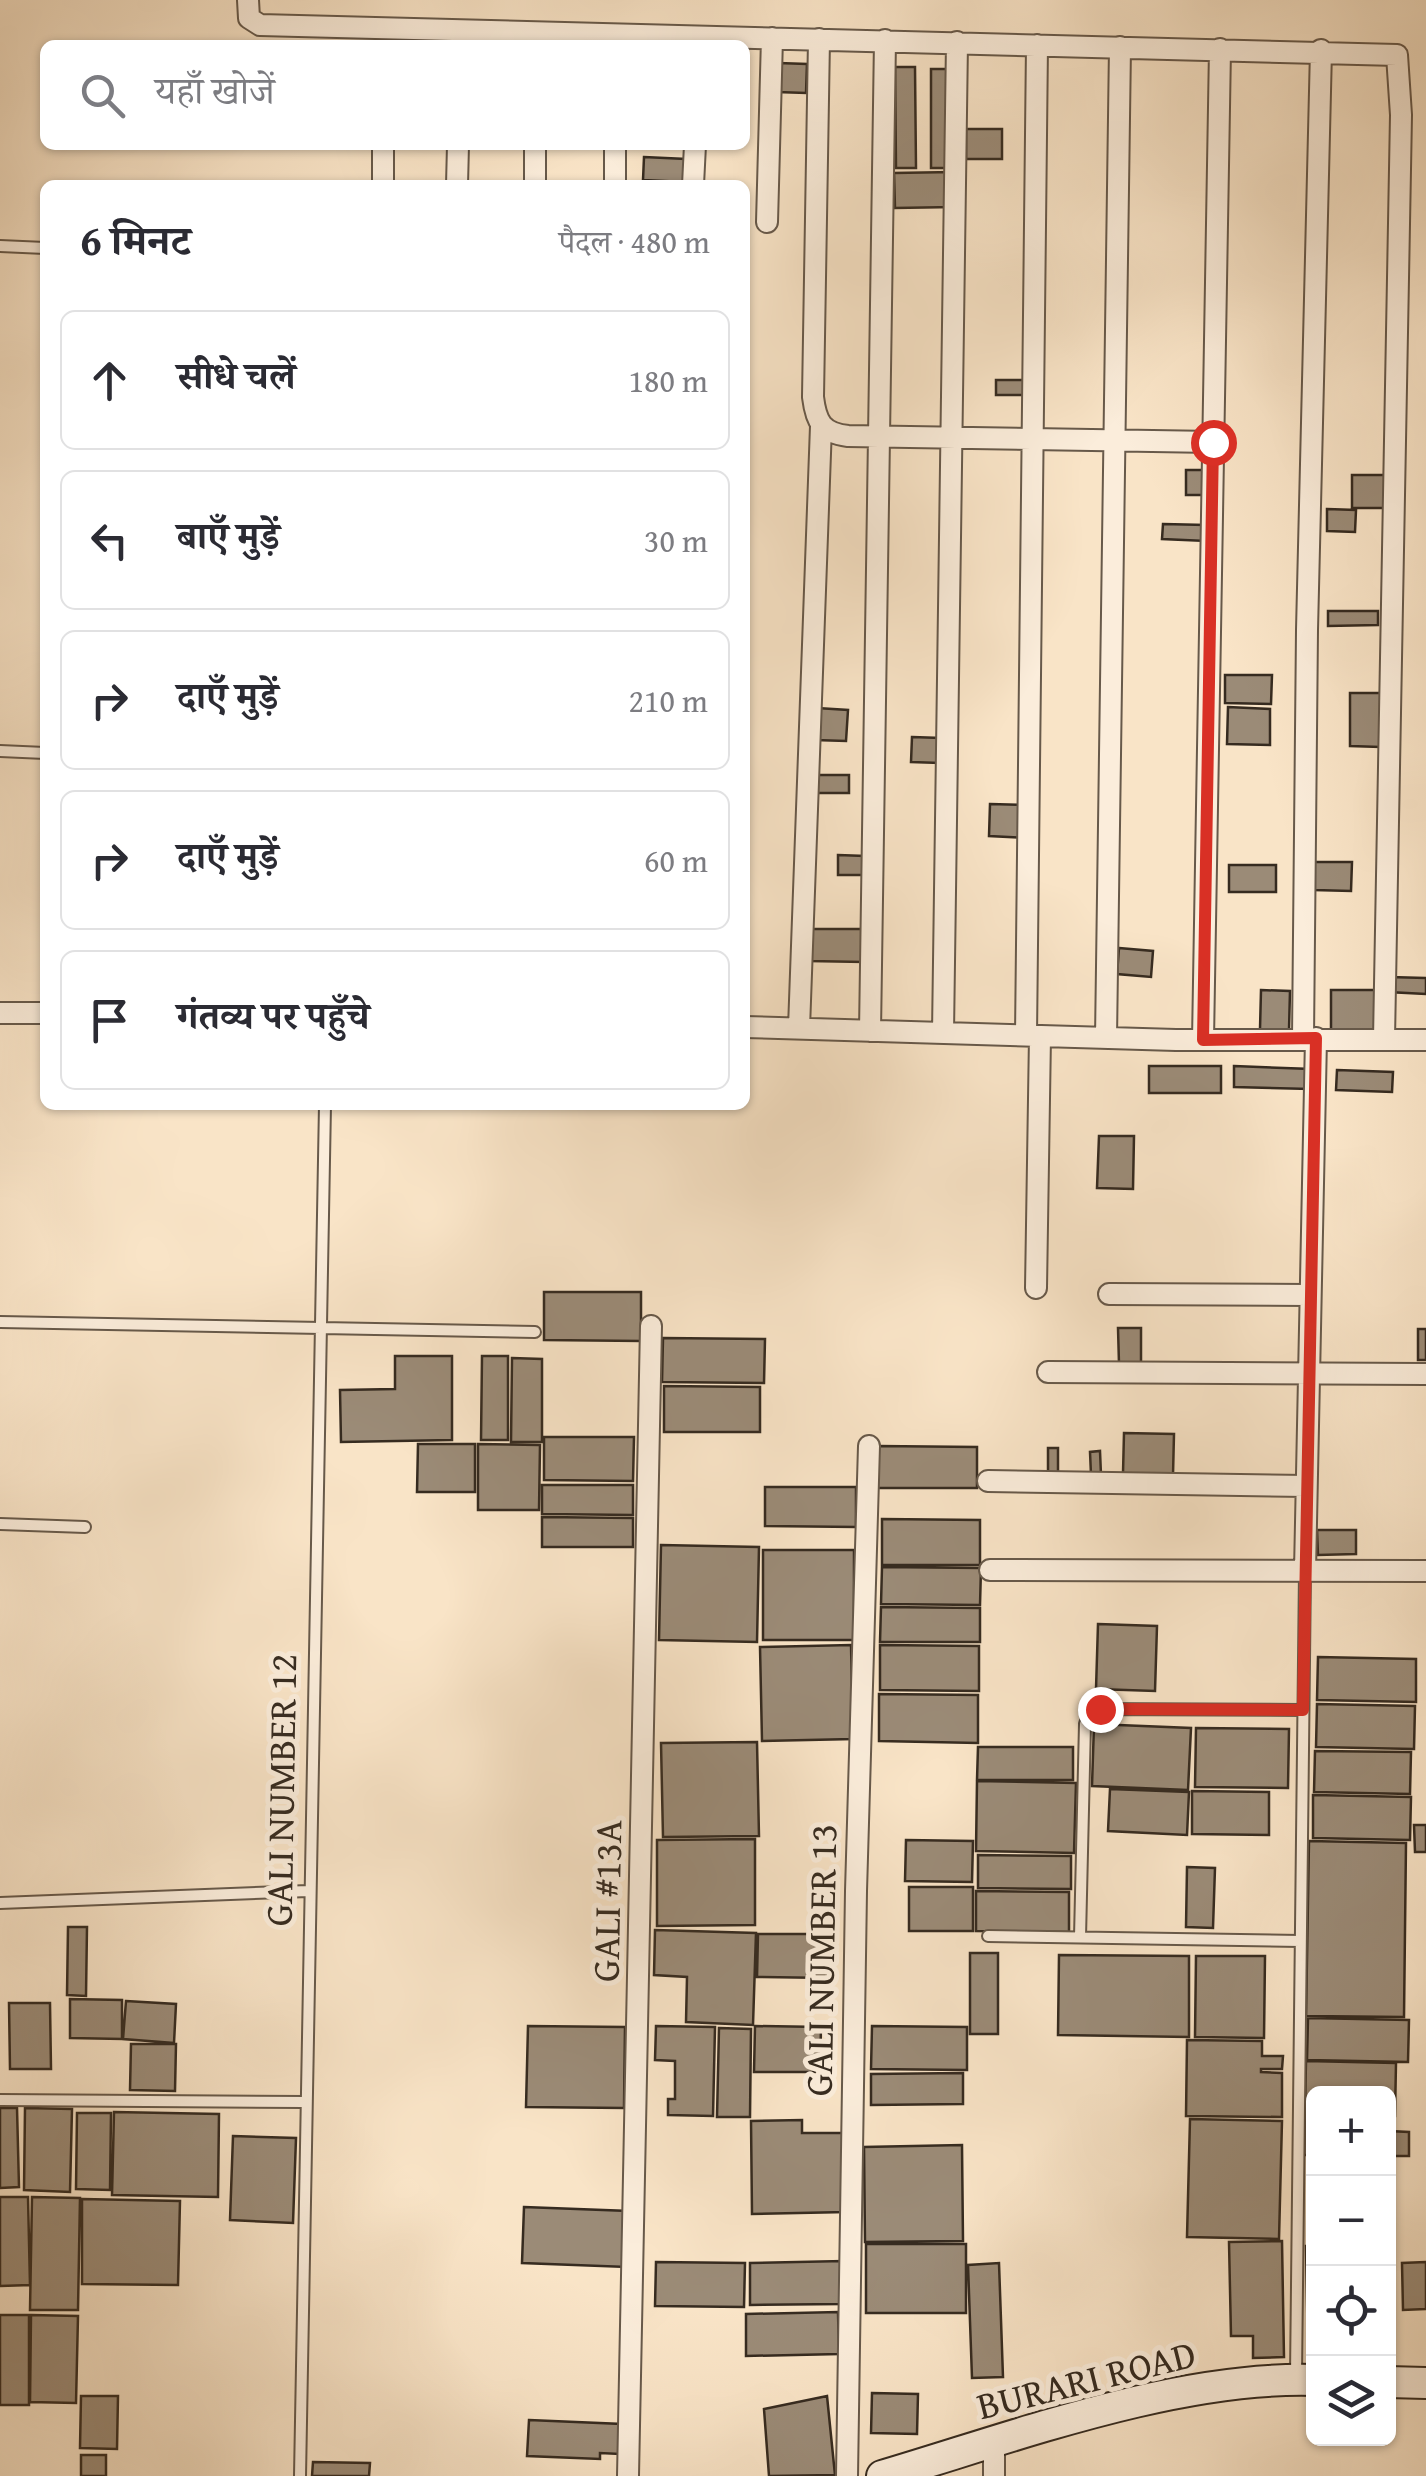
<!DOCTYPE html>
<html lang="hi">
<head>
<meta charset="utf-8">
<style>
  :root { --surface:#fff; --page:#f2f2f3; --text:#2b2b33; --muted:#7c7c81; --line:#e1e1e2 }
  body { margin:0; font-family:"Gentium Book Plus","Noto Serif Devanagari",serif; background:var(--page); color:var(--text) }
  .controls { position:absolute; right:30px; bottom:30px; display:grid; overflow:hidden; border-radius:15px; box-shadow:0 2px 8px #0004 }
  .controls button { width:90px; height:90px; display:grid; place-items:center; padding:0; border:0; border-bottom:2px solid var(--line); background:var(--surface); color:var(--text); font:50px sans-serif }
  .stop { position:absolute; width:30px; height:30px; margin:-22px; border:8px solid #d93025; border-radius:50%; background:#fff }
  .stop.end { background:#d93025; border-color:#fff; box-shadow:0 2px 10px #0008 }
  .list { margin:0; padding:0; list-style:none }
  h2 { display:flex; justify-content:space-between; align-items:center; height:130px; margin:0; padding:0 40px; font-size:42px }
  h2 small { font-size:32px; font-weight:400; color:var(--muted) }
  .list li { display:grid; grid-template-columns:65px 1fr auto; gap:30px; align-items:center; box-sizing:border-box; height:140px; margin:0 20px 20px; padding:0 20px; border:2px solid var(--line); border-radius:15px }
  .list b { display:block; font-size:38px; white-space:nowrap }
  .list em { font-size:32px; font-style:normal; color:var(--muted) }
  .icon { flex:none; width:55px; height:55px; fill:none; stroke:currentColor; stroke-width:2; stroke-linecap:round; stroke-linejoin:round }
  .map { position:relative; flex:none; width:1426px; height:2476px; overflow:hidden }
  .search { position:absolute; background:var(--surface); box-shadow:0 2px 8px #0004; left:40px; top:40px; width:710px; height:110px; display:flex; align-items:center; gap:25px; box-sizing:border-box; padding:0 35px; border-radius:15px; color:var(--muted); font-size:38px }
  .panel { position:absolute; background:var(--surface); box-shadow:0 2px 8px #0004; left:40px; top:180px; width:710px; height:930px; border-radius:15px }
  .map>svg:first-child { display:block }
</style>
</head>
<body>
<div class="map">
<svg width="1426" height="2476" viewBox="0 0 1426 2476">
  <rect width="100%" height="100%" fill="#f9e4c7"/>
  <filter id="stains"><feTurbulence type="fractalNoise" baseFrequency=".002" numOctaves="4"/><feColorMatrix values="0 0 0 0 .2 0 0 0 0 .09 0 0 0 0 .02 0 0 0 .5 -.17"/></filter>
  <radialGradient id="worn" r=".72"><stop offset=".6" stop-color="#630" stop-opacity="0"/><stop offset="1" stop-color="#630" stop-opacity=".3"/></radialGradient>
  <path fill="#9b8b77" stroke="#362b20" stroke-width="2.5" d="M 778,63 L 807,64 L 806,93 L 777,92 Z
    M 895,67 L 915,67 L 916,168 L 896,168 Z
    M 931,69 L 947,69 L 947,168 L 931,168 Z
    M 966,129 L 1002,129 L 1002,159 L 966,159 Z
    M 644,157 L 686,159 L 685,182 L 643,180 Z
    M 953,172 L 954,207 L 895,208 L 894,173 Z
    M 996,380 L 1030,380 L 1030,395 L 996,395 Z
    M 1186,470 L 1212,470 L 1212,495 L 1186,495 Z
    M 1352,475 L 1387,475 L 1387,508 L 1352,508 Z
    M 1327,509 L 1356,510 L 1355,532 L 1327,531 Z
    M 1163,524 L 1206,525 L 1206,541 L 1162,539 Z
    M 1328,611 L 1378,611 L 1378,625 L 1328,626 Z
    M 1225,675 L 1272,675 L 1271,704 L 1225,703 Z
    M 1350,693 L 1381,693 L 1380,747 L 1350,746 Z
    M 1228,707 L 1270,709 L 1270,745 L 1227,744 Z
    M 817,708 L 848,710 L 846,741 L 815,740 Z
    M 912,737 L 941,738 L 940,763 L 911,762 Z
    M 812,775 L 849,775 L 849,793 L 812,793 Z
    M 990,804 L 1027,805 L 1026,838 L 989,836 Z
    M 838,855 L 865,856 L 865,875 L 838,875 Z
    M 1314,862 L 1352,862 L 1351,891 L 1314,890 Z
    M 1229,865 L 1276,865 L 1276,892 L 1229,892 Z
    M 810,929 L 864,929 L 864,962 L 809,961 Z
    M 1119,948 L 1153,951 L 1151,977 L 1117,974 Z
    M 1389,977 L 1426,978 L 1426,994 L 1388,992 Z
    M 1261,990 L 1290,991 L 1289,1030 L 1260,1029 Z
    M 1331,990 L 1380,990 L 1380,1032 L 1331,1031 Z
    M 1149,1066 L 1221,1066 L 1221,1093 L 1149,1093 Z
    M 1234,1066 L 1311,1069 L 1310,1089 L 1234,1087 Z
    M 1337,1070 L 1393,1072 L 1392,1092 L 1336,1090 Z
    M 1099,1136 L 1134,1136 L 1133,1189 L 1097,1188 Z
    M 544,1292 L 641,1292 L 641,1341 L 544,1340 Z
    M 1118,1328 L 1141,1328 L 1141,1363 L 1119,1364 Z
    M 1418,1329 L 1426,1329 L 1426,1360 L 1418,1360 Z
    M 663,1338 L 765,1339 L 764,1383 L 662,1382 Z
    M 395,1356 L 452,1356 L 452,1440 L 341,1442 L 340,1390 L 395,1389 Z
    M 482,1356 L 508,1356 L 508,1440 L 481,1440 Z
    M 512,1358 L 542,1359 L 542,1442 L 511,1442 Z
    M 664,1386 L 760,1387 L 760,1432 L 664,1432 Z
    M 1124,1433 L 1174,1434 L 1173,1475 L 1123,1473 Z
    M 544,1437 L 634,1437 L 633,1481 L 544,1480 Z
    M 418,1444 L 475,1444 L 475,1492 L 417,1492 Z
    M 478,1444 L 540,1445 L 539,1510 L 478,1510 Z
    M 878,1446 L 977,1447 L 977,1488 L 877,1488 Z
    M 1048,1448 L 1058,1448 L 1058,1476 L 1048,1476 Z
    M 1100,1451 L 1101,1475 L 1091,1475 L 1090,1452 Z
    M 542,1485 L 633,1485 L 633,1515 L 542,1514 Z
    M 765,1487 L 856,1487 L 856,1527 L 765,1526 Z
    M 542,1517 L 633,1518 L 633,1547 L 542,1547 Z
    M 882,1519 L 980,1520 L 980,1565 L 882,1565 Z
    M 1317,1530 L 1356,1530 L 1356,1554 L 1318,1555 Z
    M 661,1545 L 759,1547 L 757,1642 L 659,1640 Z
    M 763,1550 L 854,1550 L 854,1640 L 763,1640 Z
    M 882,1567 L 981,1568 L 980,1605 L 881,1604 Z
    M 881,1607 L 980,1608 L 980,1642 L 880,1642 Z
    M 1098,1624 L 1157,1626 L 1155,1691 L 1096,1689 Z
    M 851,1645 L 853,1739 L 762,1741 L 760,1647 Z
    M 880,1645 L 979,1646 L 979,1691 L 880,1690 Z
    M 1318,1657 L 1416,1659 L 1416,1702 L 1317,1700 Z
    M 879,1694 L 978,1695 L 978,1743 L 879,1741 Z
    M 1317,1704 L 1415,1706 L 1414,1749 L 1316,1747 Z
    M 1094,1724 L 1191,1728 L 1188,1790 L 1092,1786 Z
    M 1196,1728 L 1289,1729 L 1288,1788 L 1195,1787 Z
    M 757,1742 L 759,1836 L 663,1837 L 661,1743 Z
    M 978,1747 L 1073,1747 L 1073,1780 L 977,1780 Z
    M 1315,1751 L 1411,1752 L 1410,1794 L 1314,1792 Z
    M 977,1781 L 1076,1783 L 1074,1853 L 976,1851 Z
    M 1110,1789 L 1189,1792 L 1187,1835 L 1108,1831 Z
    M 1192,1791 L 1269,1792 L 1269,1835 L 1192,1834 Z
    M 1313,1795 L 1411,1797 L 1410,1840 L 1313,1838 Z
    M 1414,1825 L 1426,1825 L 1426,1852 L 1415,1852 Z
    M 755,1839 L 755,1925 L 657,1926 L 657,1840 Z
    M 906,1840 L 973,1841 L 972,1882 L 905,1881 Z
    M 1309,1841 L 1406,1843 L 1404,2017 L 1306,2016 Z
    M 978,1855 L 1071,1856 L 1071,1889 L 978,1888 Z
    M 1187,1867 L 1215,1868 L 1213,1928 L 1186,1927 Z
    M 909,1887 L 973,1887 L 973,1931 L 909,1931 Z
    M 976,1891 L 1069,1892 L 1069,1932 L 976,1931 Z
    M 68,1927 L 87,1927 L 86,1996 L 67,1995 Z
    M 655,1930 L 756,1933 L 753,2025 L 686,2022 L 687,1977 L 654,1975 Z
    M 758,1934 L 829,1934 L 829,1978 L 757,1977 Z
    M 970,1953 L 998,1953 L 998,2034 L 970,2034 Z
    M 1059,1955 L 1189,1956 L 1189,2037 L 1058,2035 Z
    M 1196,1956 L 1265,1956 L 1264,2038 L 1195,2037 Z
    M 70,1999 L 122,2000 L 122,2039 L 70,2038 Z
    M 126,2001 L 176,2004 L 174,2043 L 123,2039 Z
    M 9,2003 L 50,2003 L 51,2069 L 10,2069 Z
    M 1308,2018 L 1409,2020 L 1408,2062 L 1307,2060 Z
    M 528,2026 L 625,2027 L 624,2108 L 526,2107 Z
    M 656,2026 L 715,2027 L 713,2116 L 668,2115 L 668,2099 L 675,2099 L 675,2061 L 655,2060 Z
    M 755,2026 L 821,2027 L 820,2072 L 754,2072 Z
    M 872,2026 L 967,2027 L 967,2070 L 871,2069 Z
    M 719,2028 L 751,2029 L 750,2117 L 717,2117 Z
    M 1187,2040 L 1262,2041 L 1262,2056 L 1283,2056 L 1282,2069 L 1261,2069 L 1261,2072 L 1282,2073 L 1282,2117 L 1186,2116 Z
    M 131,2044 L 176,2044 L 175,2091 L 130,2090 Z
    M 1306,2061 L 1396,2063 L 1395,2116 L 1389,2116 L 1389,2131 L 1409,2132 L 1409,2156 L 1388,2156 L 1388,2094 L 1314,2094 L 1314,2155 L 1304,2155 Z
    M 963,2073 L 963,2104 L 871,2105 L 871,2074 Z
    M 0,2108 L 17,2108 L 19,2187 L 0,2188 Z
    M 25,2108 L 72,2109 L 70,2192 L 24,2190 Z
    M 114,2112 L 219,2114 L 218,2197 L 112,2195 Z
    M 77,2113 L 111,2113 L 110,2190 L 76,2189 Z
    M 1190,2119 L 1282,2121 L 1279,2239 L 1187,2237 Z
    M 802,2120 L 802,2133 L 845,2133 L 846,2212 L 752,2214 L 751,2121 Z
    M 233,2136 L 296,2138 L 293,2223 L 230,2220 Z
    M 962,2145 L 963,2241 L 865,2242 L 864,2147 Z
    M 0,2197 L 28,2197 L 30,2285 L 0,2286 Z
    M 32,2197 L 80,2198 L 78,2310 L 30,2310 Z
    M 82,2199 L 180,2201 L 178,2285 L 82,2284 Z
    M 524,2207 L 629,2211 L 627,2267 L 522,2263 Z
    M 1282,2241 L 1284,2357 L 1253,2358 L 1253,2336 L 1231,2336 L 1229,2242 Z
    M 866,2244 L 966,2244 L 966,2313 L 866,2313 Z
    M 1306,2246 L 1314,2246 L 1314,2354 L 1308,2354 Z
    M 843,2261 L 843,2304 L 750,2305 L 750,2263 Z
    M 656,2262 L 745,2263 L 744,2307 L 655,2306 Z
    M 1426,2262 L 1426,2309 L 1403,2310 L 1402,2263 Z
    M 999,2263 L 1003,2377 L 972,2378 L 968,2265 Z
    M 838,2312 L 839,2354 L 746,2356 L 746,2314 Z
    M 0,2315 L 29,2315 L 29,2405 L 0,2405 Z
    M 31,2315 L 78,2316 L 76,2403 L 30,2402 Z
    M 872,2393 L 918,2394 L 917,2434 L 871,2433 Z
    M 81,2396 L 118,2396 L 117,2449 L 80,2448 Z
    M 827,2396 L 835,2475 L 769,2476 L 764,2409 Z
    M 529,2420 L 622,2424 L 620,2454 L 600,2453 L 600,2459 L 527,2456 Z
    M 81,2455 L 106,2455 L 106,2476 L 81,2476 Z
    M 313,2462 L 370,2463 L 369,2476 L 312,2476 Z"/>
  <g fill="none" stroke-linecap="round" stroke-linejoin="round">
    <defs>
      <path id="service" d="M 0,246 L 45,248
        M 0,751 L 45,753
        M 0,1322 L 535,1332
        M 0,1524 L 85,1527
        M 0,1903 L 308,1891
        M 988,1936 L 1300,1941
        M 1080,1937 L 1085,1724 L 1090,1709 L 1303,1710
        M 0,2100 L 305,2102
        M 1296,2375 L 1305,1571
        M 300,2476 L 325,1105"/>
      <path id="minor" d="M 248,0 L 249,18 L 260,25 L 1397,55 L 1401,115 L 1384,1039
        M 819,39 L 813,397 C 816,422 822,433 848,436 L 1213,442
        M 383,145 L 383,185
        M 535,145 L 535,185
        M 457,185 L 458,145
        M 615,185 L 615,145
        M 693,185 L 695,145
        M 767,222 L 772,38
        M 0,1013 L 45,1013
        M 745,1027 L 1176,1040 L 1426,1040
        M 799,1028 L 821,426
        M 870,1031 L 885,40
        M 943,1033 L 957,42
        M 1026,1035 L 1037,45
        M 1106,1038 L 1120,47
        M 1303,1038 L 1307,630 L 1321,50
        M 1203,1040 L 1220,49
        M 1036,1288 L 1040,1036
        M 1109,1294 L 1308,1295
        M 1048,1372 L 1426,1374
        M 988,1481 L 1306,1486
        M 990,1570 L 1426,1571
        M 1305,1571 L 1316,1038
        M 628,2476 L 651,1326
        M 847,2476 L 856,1891 L 869,1446
        M 994,2476 L 994,2443"/>
      <path id="secondary" d="M 1388,2382 L 1426,2383
        M 882,2476 C 1014,2437 1175,2376 1314,2380"/>
    </defs>
    <use href="#service" stroke="#67594a" stroke-width="14"/>
    <use href="#minor" stroke="#67594a" stroke-width="24"/>
    <use href="#secondary" stroke="#362b20" stroke-width="34"/>
    <use href="#service" stroke="#fbeddb" stroke-width="10"/>
    <use href="#minor" stroke="#fbeddb" stroke-width="20"/>
    <use href="#secondary" stroke="#fbeddb" stroke-width="30"/>
  </g>
  <g fill="none" stroke-linecap="round" stroke-linejoin="round">
    <path stroke="#d93025" stroke-width="12" d="M 1100,1709 L 1303,1710 L 1316,1038 L 1203,1040 L 1213,442"/>
  </g>
  <g text-anchor="middle" dominant-baseline="central" stroke-width="10" stroke-linejoin="round" paint-order="stroke">
    <g font-size="38" fill="#362b20" stroke="#fbeddb">
      <text transform="translate(280 1790) rotate(-89)">GALI NUMBER 12</text>
      <text transform="translate(606 1901) rotate(-89)">GALI #13A</text>
      <text transform="translate(820 1960) rotate(-89)">GALI NUMBER 13</text>
      <text transform="translate(1086 2379) rotate(-14)">BURARI ROAD</text>
    </g>
  </g>
  <rect width="100%" height="100%" filter="url(#stains)"/>
  <rect width="100%" height="100%" fill="url(#worn)"/>
</svg>
<div class="controls">
<button>+</button>
<button>−</button>
<button><svg class="icon" aria-label="locate" viewBox="0 0 24 24"><circle cx="12" cy="12" r="6"/><path d="M12 2v4M12 18v4M2 12h4M18 12h4"/></svg></button>
<button><svg class="icon" aria-label="layers" viewBox="0 0 24 24"><path d="M12 4l9 5-9 5-9-5zM3 14l9 5 9-5"/></svg></button>
</div>
<div class="stop" style="left:1213px;top:442px"></div>
<div class="stop end" style="left:1100px;top:1709px"></div>
<div class="search"><svg class="icon" aria-label="search" viewBox="0 0 24 24"><circle cx="10" cy="10" r="6"/><path d="M15 15l6 6"/></svg>यहाँ खोजें</div>
<section class="panel">
<h2>6 मिनट<small>पैदल · 480 m</small></h2>
<ul class="list">
<li><svg class="icon" aria-label="ahead" viewBox="0 0 24 24"><path d="M12 20V5M6 11l6-6 6 6"/></svg><div><b>सीधे चलें</b></div><em>180 m</em></li>
<li><svg class="icon" aria-label="left" viewBox="0 0 24 24"><path d="M17 20v-9H6M10 6l-5 5 5 5"/></svg><div><b>बाएँ मुड़ें</b></div><em>30 m</em></li>
<li><svg class="icon" aria-label="right" viewBox="0 0 24 24"><path d="M7 20v-9h11M14 6l5 5-5 5"/></svg><div><b>दाएँ मुड़ें</b></div><em>210 m</em></li>
<li><svg class="icon" aria-label="right" viewBox="0 0 24 24"><path d="M7 20v-9h11M14 6l5 5-5 5"/></svg><div><b>दाएँ मुड़ें</b></div><em>60 m</em></li>
<li><svg class="icon" aria-label="arrive" viewBox="0 0 24 24"><path d="M6 21V4h12l-3 4 3 4H6"/></svg><div><b>गंतव्य पर पहुँचे</b></div></li>
</ul>
</section>
</div>
</body>
</html>
